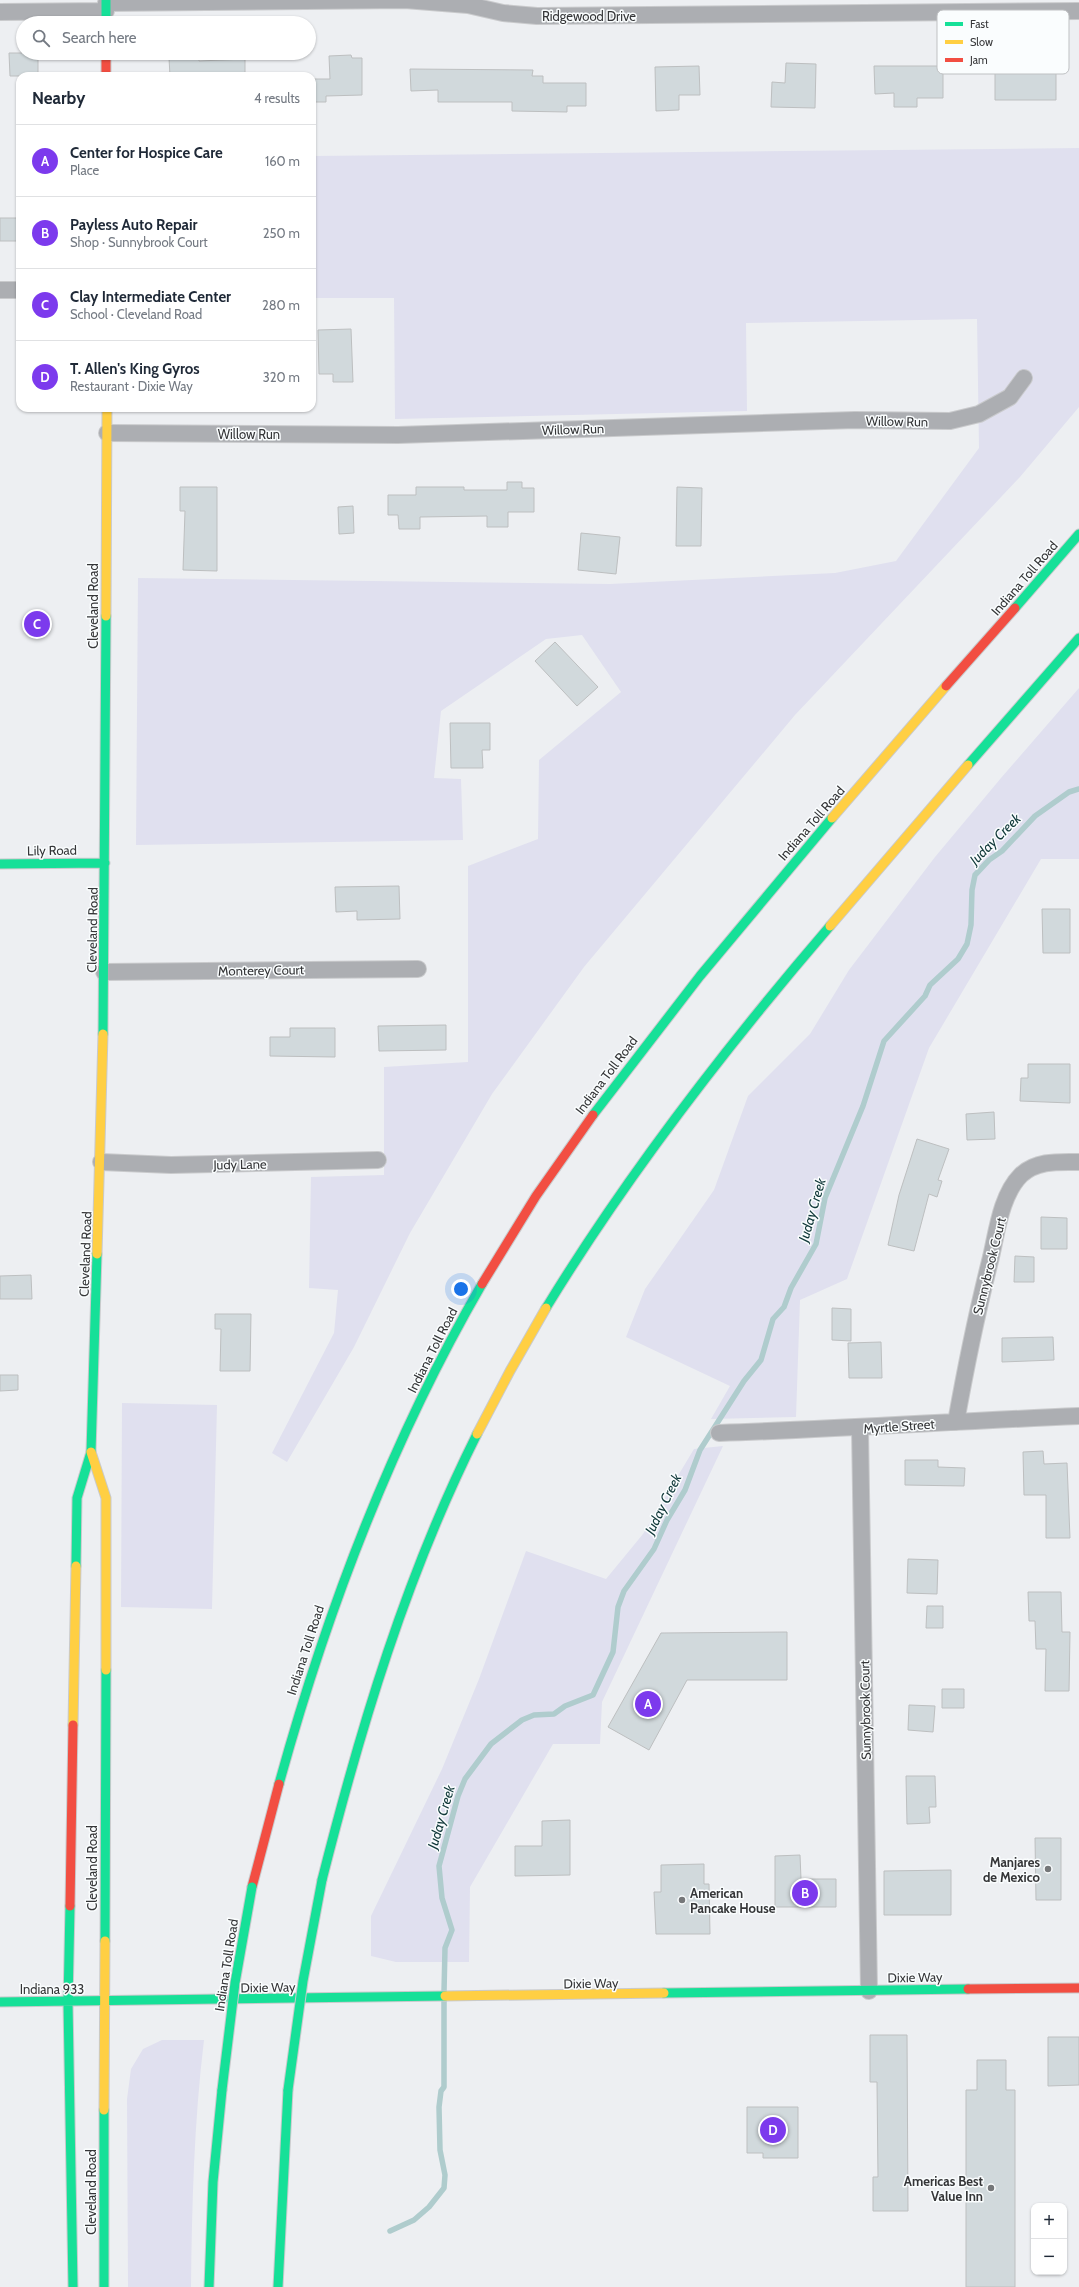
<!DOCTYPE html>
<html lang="en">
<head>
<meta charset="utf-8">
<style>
  :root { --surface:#fff; --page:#f6f6f7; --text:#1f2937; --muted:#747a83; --line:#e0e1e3; --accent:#7c3aed }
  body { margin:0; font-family:Cabin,sans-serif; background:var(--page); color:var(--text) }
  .controls { position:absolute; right:12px; bottom:12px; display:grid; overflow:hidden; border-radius:8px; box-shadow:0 1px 3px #0004 }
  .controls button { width:36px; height:36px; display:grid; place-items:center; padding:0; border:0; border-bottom:1px solid var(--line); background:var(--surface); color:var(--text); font:20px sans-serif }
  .you { position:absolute; left:461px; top:1289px; width:14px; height:14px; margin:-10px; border:3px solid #fff; border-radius:50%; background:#1a73e8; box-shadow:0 0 0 6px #1a73e833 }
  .badge { display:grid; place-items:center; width:26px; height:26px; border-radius:50%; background:var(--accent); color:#fff; font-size:13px; font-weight:700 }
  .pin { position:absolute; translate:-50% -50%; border:2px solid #fff; box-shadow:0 1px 4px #0006 }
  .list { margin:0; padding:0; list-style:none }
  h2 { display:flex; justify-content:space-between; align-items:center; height:52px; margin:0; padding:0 16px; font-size:17px }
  h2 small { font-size:13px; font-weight:400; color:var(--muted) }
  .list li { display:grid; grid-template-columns:26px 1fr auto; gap:12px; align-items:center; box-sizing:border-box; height:72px; padding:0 16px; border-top:1px solid var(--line) }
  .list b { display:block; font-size:15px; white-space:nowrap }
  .list p { margin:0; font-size:13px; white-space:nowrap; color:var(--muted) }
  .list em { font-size:13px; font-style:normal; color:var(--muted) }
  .icon { flex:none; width:22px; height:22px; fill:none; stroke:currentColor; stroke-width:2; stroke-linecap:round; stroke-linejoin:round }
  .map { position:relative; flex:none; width:1079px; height:2287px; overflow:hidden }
  .search { position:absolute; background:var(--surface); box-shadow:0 1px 3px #0004; left:16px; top:16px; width:300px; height:44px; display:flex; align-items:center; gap:10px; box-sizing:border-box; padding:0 14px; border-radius:22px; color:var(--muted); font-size:15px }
  .panel { position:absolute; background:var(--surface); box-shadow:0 1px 3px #0004; left:16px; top:72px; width:300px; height:340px; border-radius:12px }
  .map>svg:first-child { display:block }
</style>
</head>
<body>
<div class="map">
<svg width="1079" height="2287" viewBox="0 0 1079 2287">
  <rect width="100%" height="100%" fill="#edeff2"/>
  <path fill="#e0e0ef" d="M 1079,148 L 1079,407 L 1020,477 L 795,715 L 584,967 L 492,1094 L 410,1233 L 354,1347 L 287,1462 L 272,1453 L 334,1333 L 338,1290 L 309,1288 L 311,1177 L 384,1175 L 384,1067 L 468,1062 L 468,866 L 538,839 L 539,760 L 621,692 L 582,635 L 546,639 L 441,711 L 434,778 L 461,779 L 463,840 L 136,845 L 138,578 L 610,584 L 835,573 L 896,561 L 979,448 L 977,319 L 746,323 L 747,411 L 395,419 L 394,298 L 312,298 L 312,156 Z
    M 1079,688 L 1079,859 L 1041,859 L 929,1048 L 847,1279 L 800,1300 L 796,1417 L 711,1419 L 730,1386 L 626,1337 L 645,1289 L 714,1190 L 748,1096 L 810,1034 L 849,970 L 935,857 L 1001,778 Z
    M 122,1403 L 217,1405 L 212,1609 L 121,1607 Z
    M 723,1446 L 602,1702 L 600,1744 L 553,1744 L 470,1887 L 469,1962 L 396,1962 L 371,1956 L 371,1916 L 442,1769 L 479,1679 L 526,1551 L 606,1579 L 643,1534 L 694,1449 Z
    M 162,2040 L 204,2040 C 194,2122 192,2204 191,2287 L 128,2287 L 127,2099 L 131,2069 L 143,2049 Z"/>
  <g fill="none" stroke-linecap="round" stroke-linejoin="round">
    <path stroke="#afcccd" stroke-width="5.5" d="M 444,1992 L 445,1948 L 452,1930 L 442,1898 L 439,1866 L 458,1796 L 465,1779 L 491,1744 L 522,1720 L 534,1715 L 554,1714 L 565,1706 L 593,1695 L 613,1652 L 618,1607 L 624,1591 L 654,1549 L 667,1520 L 685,1490 L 700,1450 L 744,1381 L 761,1360 L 773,1319 L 784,1307 L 791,1288 L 816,1244 L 825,1198 L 863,1106 L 884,1041 L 925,996 L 930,985 L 958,959 L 967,944 L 971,925 L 972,890 L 975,875 L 989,860 L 1002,851 L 1035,816 L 1069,792 L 1079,789
      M 390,2231 L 414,2220 L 429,2207 L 444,2188 L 445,2175 L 440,2150 L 439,2107 L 441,2091 L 444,2087 L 444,2001"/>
  </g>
  <path fill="#d1d9dc" stroke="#bdbfc0" d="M 9,53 L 38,53 L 38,76 L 10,76 Z
    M 351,55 L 352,58 L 362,58 L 362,95 L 326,96 L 326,102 L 312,102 L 312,79 L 330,79 L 329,56 Z
    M 199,56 L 199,61 L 245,59 L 245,76 L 170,76 L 169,58 Z
    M 786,63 L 816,64 L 815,108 L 771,107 L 772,82 L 785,83 Z
    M 699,66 L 700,95 L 679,95 L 679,110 L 656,111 L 655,67 Z
    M 874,66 L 943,66 L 943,98 L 917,98 L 917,107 L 894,107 L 894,93 L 875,94 Z
    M 995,67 L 1056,67 L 1056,100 L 995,100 Z
    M 410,69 L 533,70 L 532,76 L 543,76 L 543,83 L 586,83 L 586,106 L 567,106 L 567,112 L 512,111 L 512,102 L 438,102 L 438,90 L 411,91 Z
    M 0,218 L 17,218 L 17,241 L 0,241 Z
    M 351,329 L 353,382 L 333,382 L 333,374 L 319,374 L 318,330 Z
    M 507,482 L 522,482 L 522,488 L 534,488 L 534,512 L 508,512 L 508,527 L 487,527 L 487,516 L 420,517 L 420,529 L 399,529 L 398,515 L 388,515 L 388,495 L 416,495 L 416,487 L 464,487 L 464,490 L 507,490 Z
    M 180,487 L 217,487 L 217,571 L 183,570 L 185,511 L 180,511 Z
    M 677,487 L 702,488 L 701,546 L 676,546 Z
    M 353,506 L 354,533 L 339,534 L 338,507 Z
    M 581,533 L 620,537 L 616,574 L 578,570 Z
    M 555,642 L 598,687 L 577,706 L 535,661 Z
    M 450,723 L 490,723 L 490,750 L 482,750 L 483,768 L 451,768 Z
    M 399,886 L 400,919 L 357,920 L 357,911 L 336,912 L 335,887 Z
    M 1042,909 L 1070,909 L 1070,953 L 1043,953 Z
    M 446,1025 L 446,1050 L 379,1051 L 378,1026 Z
    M 290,1028 L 335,1028 L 335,1057 L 270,1056 L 270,1037 L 290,1037 Z
    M 1028,1064 L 1070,1064 L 1070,1103 L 1020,1101 L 1021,1078 L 1028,1078 Z
    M 994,1112 L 995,1139 L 967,1140 L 966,1114 Z
    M 917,1139 L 949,1149 L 938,1180 L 942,1181 L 937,1197 L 929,1194 L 914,1251 L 888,1245 L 899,1195 Z
    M 1041,1217 L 1067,1218 L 1067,1249 L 1041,1249 Z
    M 1015,1256 L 1034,1257 L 1034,1282 L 1014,1282 Z
    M 31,1275 L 32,1299 L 0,1299 L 0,1276 Z
    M 832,1308 L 851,1309 L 851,1341 L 832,1340 Z
    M 215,1314 L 251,1314 L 250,1371 L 220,1371 L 221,1329 L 215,1329 Z
    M 1053,1337 L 1054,1360 L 1002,1362 L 1002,1338 Z
    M 881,1342 L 882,1378 L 849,1378 L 848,1343 Z
    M 0,1375 L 18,1375 L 18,1390 L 0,1391 Z
    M 1043,1451 L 1044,1464 L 1067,1463 L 1070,1538 L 1046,1538 L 1046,1495 L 1024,1495 L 1023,1452 Z
    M 905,1460 L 938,1460 L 938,1467 L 965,1468 L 964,1486 L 905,1485 Z
    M 908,1559 L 938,1560 L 937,1594 L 907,1593 Z
    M 1028,1592 L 1061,1592 L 1062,1632 L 1070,1632 L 1069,1691 L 1045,1691 L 1046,1649 L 1036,1649 L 1035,1621 L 1029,1621 Z
    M 927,1606 L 943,1606 L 943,1628 L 926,1628 Z
    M 787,1632 L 787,1680 L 687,1680 L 649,1750 L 608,1727 L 661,1633 Z
    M 942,1689 L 964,1689 L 964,1708 L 942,1708 Z
    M 909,1705 L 935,1706 L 933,1732 L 908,1730 Z
    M 906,1776 L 935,1776 L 936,1807 L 929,1807 L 930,1823 L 907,1824 Z
    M 570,1820 L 570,1875 L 515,1876 L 515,1846 L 542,1846 L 542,1821 Z
    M 1035,1838 L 1061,1838 L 1061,1900 L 1036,1900 Z
    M 800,1855 L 801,1879 L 836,1879 L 836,1907 L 775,1907 L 775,1856 Z
    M 704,1864 L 704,1884 L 709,1884 L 710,1934 L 656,1934 L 654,1892 L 661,1892 L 661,1865 Z
    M 951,1870 L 951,1915 L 884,1915 L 884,1871 Z
    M 870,2035 L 907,2035 L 908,2211 L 873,2211 L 873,2177 L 878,2177 L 877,2082 L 870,2082 Z
    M 1048,2037 L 1079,2037 L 1079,2085 L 1048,2086 Z
    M 977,2060 L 1006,2060 L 1006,2090 L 1015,2090 L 1015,2287 L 966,2287 L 966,2090 L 977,2090 Z
    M 747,2107 L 798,2107 L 798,2158 L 763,2158 L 763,2153 L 747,2153 Z"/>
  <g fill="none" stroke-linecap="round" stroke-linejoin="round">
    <defs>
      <path id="street" d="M 106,3 L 405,0 L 468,5 L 503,13 L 537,16 L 1079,11
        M 0,12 L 106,11
        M 0,290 L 20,290
        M 107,433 L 398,435 L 855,420 L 950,421 L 979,414 L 1010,397 L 1024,378
        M 104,972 L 418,969
        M 101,1162 L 171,1165 L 378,1160
        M 956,1422 C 966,1366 977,1312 991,1257 C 997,1231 1001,1195 1021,1175 C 1037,1160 1059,1162 1079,1162
        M 860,1429 L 869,1991
        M 719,1433 C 839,1429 959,1421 1079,1416"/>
      <path id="fast" d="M 106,0 L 106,23
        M 1015,608 L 1079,534
        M 968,765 L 1079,638
        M 0,864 L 105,863
        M 103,1034 L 106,616
        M 593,1115 L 700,976 L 832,818
        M 546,1308 C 629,1172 726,1047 830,926
        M 76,1566 L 77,1498 L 91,1452 L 97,1254
        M 279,1784 C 327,1610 391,1441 482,1284
        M 322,1880 C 361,1726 406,1576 477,1434
        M 70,1906 L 68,2003 L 73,2287
        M 105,1941 L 106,1670
        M 664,1993 L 968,1989
        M 0,2002 L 445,1996
        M 104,2287 L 104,2110
        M 209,2287 L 213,2182 L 222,2090
        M 278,2287 L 288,2090"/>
      <path id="slow" d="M 106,616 L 107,408
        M 832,818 L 946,686
        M 830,926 L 968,765
        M 97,1254 L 103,1034
        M 477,1434 L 510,1371 L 546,1308
        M 91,1452 L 106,1498 L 106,1670
        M 73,1725 L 76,1566
        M 445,1996 L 664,1993
        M 104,2110 L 105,1941"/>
      <path id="jam" d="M 106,53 L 106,76
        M 946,686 L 1015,608
        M 482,1284 L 536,1196 L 593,1115
        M 252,1887 L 279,1784
        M 70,1906 L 73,1725
        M 968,1989 L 1079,1988"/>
    </defs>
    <use href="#street" stroke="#c9cacc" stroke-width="18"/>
    <use href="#fast" stroke="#c9cacc" stroke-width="11"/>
    <use href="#slow" stroke="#c9cacc" stroke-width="11"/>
    <use href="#jam" stroke="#c9cacc" stroke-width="11"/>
    <use href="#street" stroke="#acaeb2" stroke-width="16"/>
    <use href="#fast" stroke="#16e098" stroke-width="9"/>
    <use href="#slow" stroke="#ffcf43" stroke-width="9"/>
    <use href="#jam" stroke="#f24e42" stroke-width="9"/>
    <defs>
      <path id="fast-bridge" d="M 222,2090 L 235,1983 L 252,1887
        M 288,2090 L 303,1981 L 322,1880"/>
    </defs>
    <use href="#fast-bridge" stroke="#c9cacc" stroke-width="11" stroke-linecap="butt"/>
    <use href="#fast-bridge" stroke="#16e098" stroke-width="9"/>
  </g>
  <g fill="#757779" stroke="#fafdfe" stroke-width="1.5">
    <circle cx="1048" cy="1869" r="4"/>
    <circle cx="682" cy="1900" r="4"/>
    <circle cx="991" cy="2188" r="4"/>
  </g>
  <g text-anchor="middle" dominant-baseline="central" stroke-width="3" stroke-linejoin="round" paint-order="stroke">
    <g font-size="13" fill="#353638" stroke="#fafdfe">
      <text x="589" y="16">Ridgewood Drive</text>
      <text transform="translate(897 421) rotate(1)">Willow Run</text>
      <text transform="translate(573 429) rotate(-2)">Willow Run</text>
      <text x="249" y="434">Willow Run</text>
      <text transform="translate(1024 578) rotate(-49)">Indiana Toll Road</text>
      <text transform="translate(93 606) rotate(-90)">Cleveland Road</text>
      <text transform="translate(811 823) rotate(-49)">Indiana Toll Road</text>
      <text transform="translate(52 850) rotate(-1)">Lily Road</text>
      <text transform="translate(92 930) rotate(-89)">Cleveland Road</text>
      <text transform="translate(261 970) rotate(-1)">Monterey Court</text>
      <text transform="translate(606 1075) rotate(-53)">Indiana Toll Road</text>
      <text transform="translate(240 1164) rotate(-1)">Judy Lane</text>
      <text transform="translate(85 1254) rotate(-88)">Cleveland Road</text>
      <text transform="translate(989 1266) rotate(-76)">Sunnybrook Court</text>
      <text transform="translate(432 1350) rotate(-63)">Indiana Toll Road</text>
      <text transform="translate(899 1426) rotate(-4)">Myrtle Street</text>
      <text transform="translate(305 1650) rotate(-72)">Indiana Toll Road</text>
      <text transform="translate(865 1710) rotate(-91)">Sunnybrook Court</text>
      <text transform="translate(92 1868) rotate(-90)">Cleveland Road</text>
      <text transform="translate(226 1965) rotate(-81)">Indiana Toll Road</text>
      <text transform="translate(915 1977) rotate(-1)">Dixie Way</text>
      <text transform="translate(591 1983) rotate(-1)">Dixie Way</text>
      <text transform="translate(268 1987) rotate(-1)">Dixie Way</text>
      <text x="52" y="1989">Indiana 933</text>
      <text transform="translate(91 2192) rotate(-90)">Cleveland Road</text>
    </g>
    <g font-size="13" font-weight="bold" fill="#353638" stroke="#fafdfe" text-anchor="end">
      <text x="1040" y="1862">Manjares<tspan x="1040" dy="15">de Mexico</tspan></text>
      <text x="690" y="1893" text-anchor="start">American<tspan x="690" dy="15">Pancake House</tspan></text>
      <text x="983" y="2181">Americas Best<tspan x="983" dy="15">Value Inn</tspan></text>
    </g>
    <g font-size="14" font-style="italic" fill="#103839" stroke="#fafdfe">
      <text transform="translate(995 839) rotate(-45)">Juday Creek</text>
      <text transform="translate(812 1210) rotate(-74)">Juday Creek</text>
      <text transform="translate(663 1504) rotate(-64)">Juday Creek</text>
      <text transform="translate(441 1817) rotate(-74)">Juday Creek</text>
    </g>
  </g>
  <rect x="937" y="10" width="132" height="64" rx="6" fill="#fafdfe" stroke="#bfc1c3" stroke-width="1"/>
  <rect x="945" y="22" width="18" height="4" fill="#16e098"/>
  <rect x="945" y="40" width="18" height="4" fill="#ffcf43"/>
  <rect x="945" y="58" width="18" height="4" fill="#f24e42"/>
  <g font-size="11" fill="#353638">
    <text x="970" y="28">Fast</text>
    <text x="970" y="46">Slow</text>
    <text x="970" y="64">Jam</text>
  </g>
</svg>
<div class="controls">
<button>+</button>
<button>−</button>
</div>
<div class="you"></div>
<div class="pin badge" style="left:648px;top:1704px">A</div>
<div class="pin badge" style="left:805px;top:1893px">B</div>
<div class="pin badge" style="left:37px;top:624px">C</div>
<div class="pin badge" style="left:773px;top:2130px">D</div>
<div class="search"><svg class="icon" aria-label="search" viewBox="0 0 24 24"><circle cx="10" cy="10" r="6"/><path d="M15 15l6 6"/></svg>Search here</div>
<section class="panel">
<h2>Nearby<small>4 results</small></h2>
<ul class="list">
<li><span class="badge">A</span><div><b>Center for Hospice Care</b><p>Place</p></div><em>160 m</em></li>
<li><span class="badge">B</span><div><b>Payless Auto Repair</b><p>Shop · Sunnybrook Court</p></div><em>250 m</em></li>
<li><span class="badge">C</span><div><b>Clay Intermediate Center</b><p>School · Cleveland Road</p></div><em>280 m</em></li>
<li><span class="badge">D</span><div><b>T. Allen's King Gyros</b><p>Restaurant · Dixie Way</p></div><em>320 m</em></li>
</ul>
</section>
</div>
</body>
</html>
